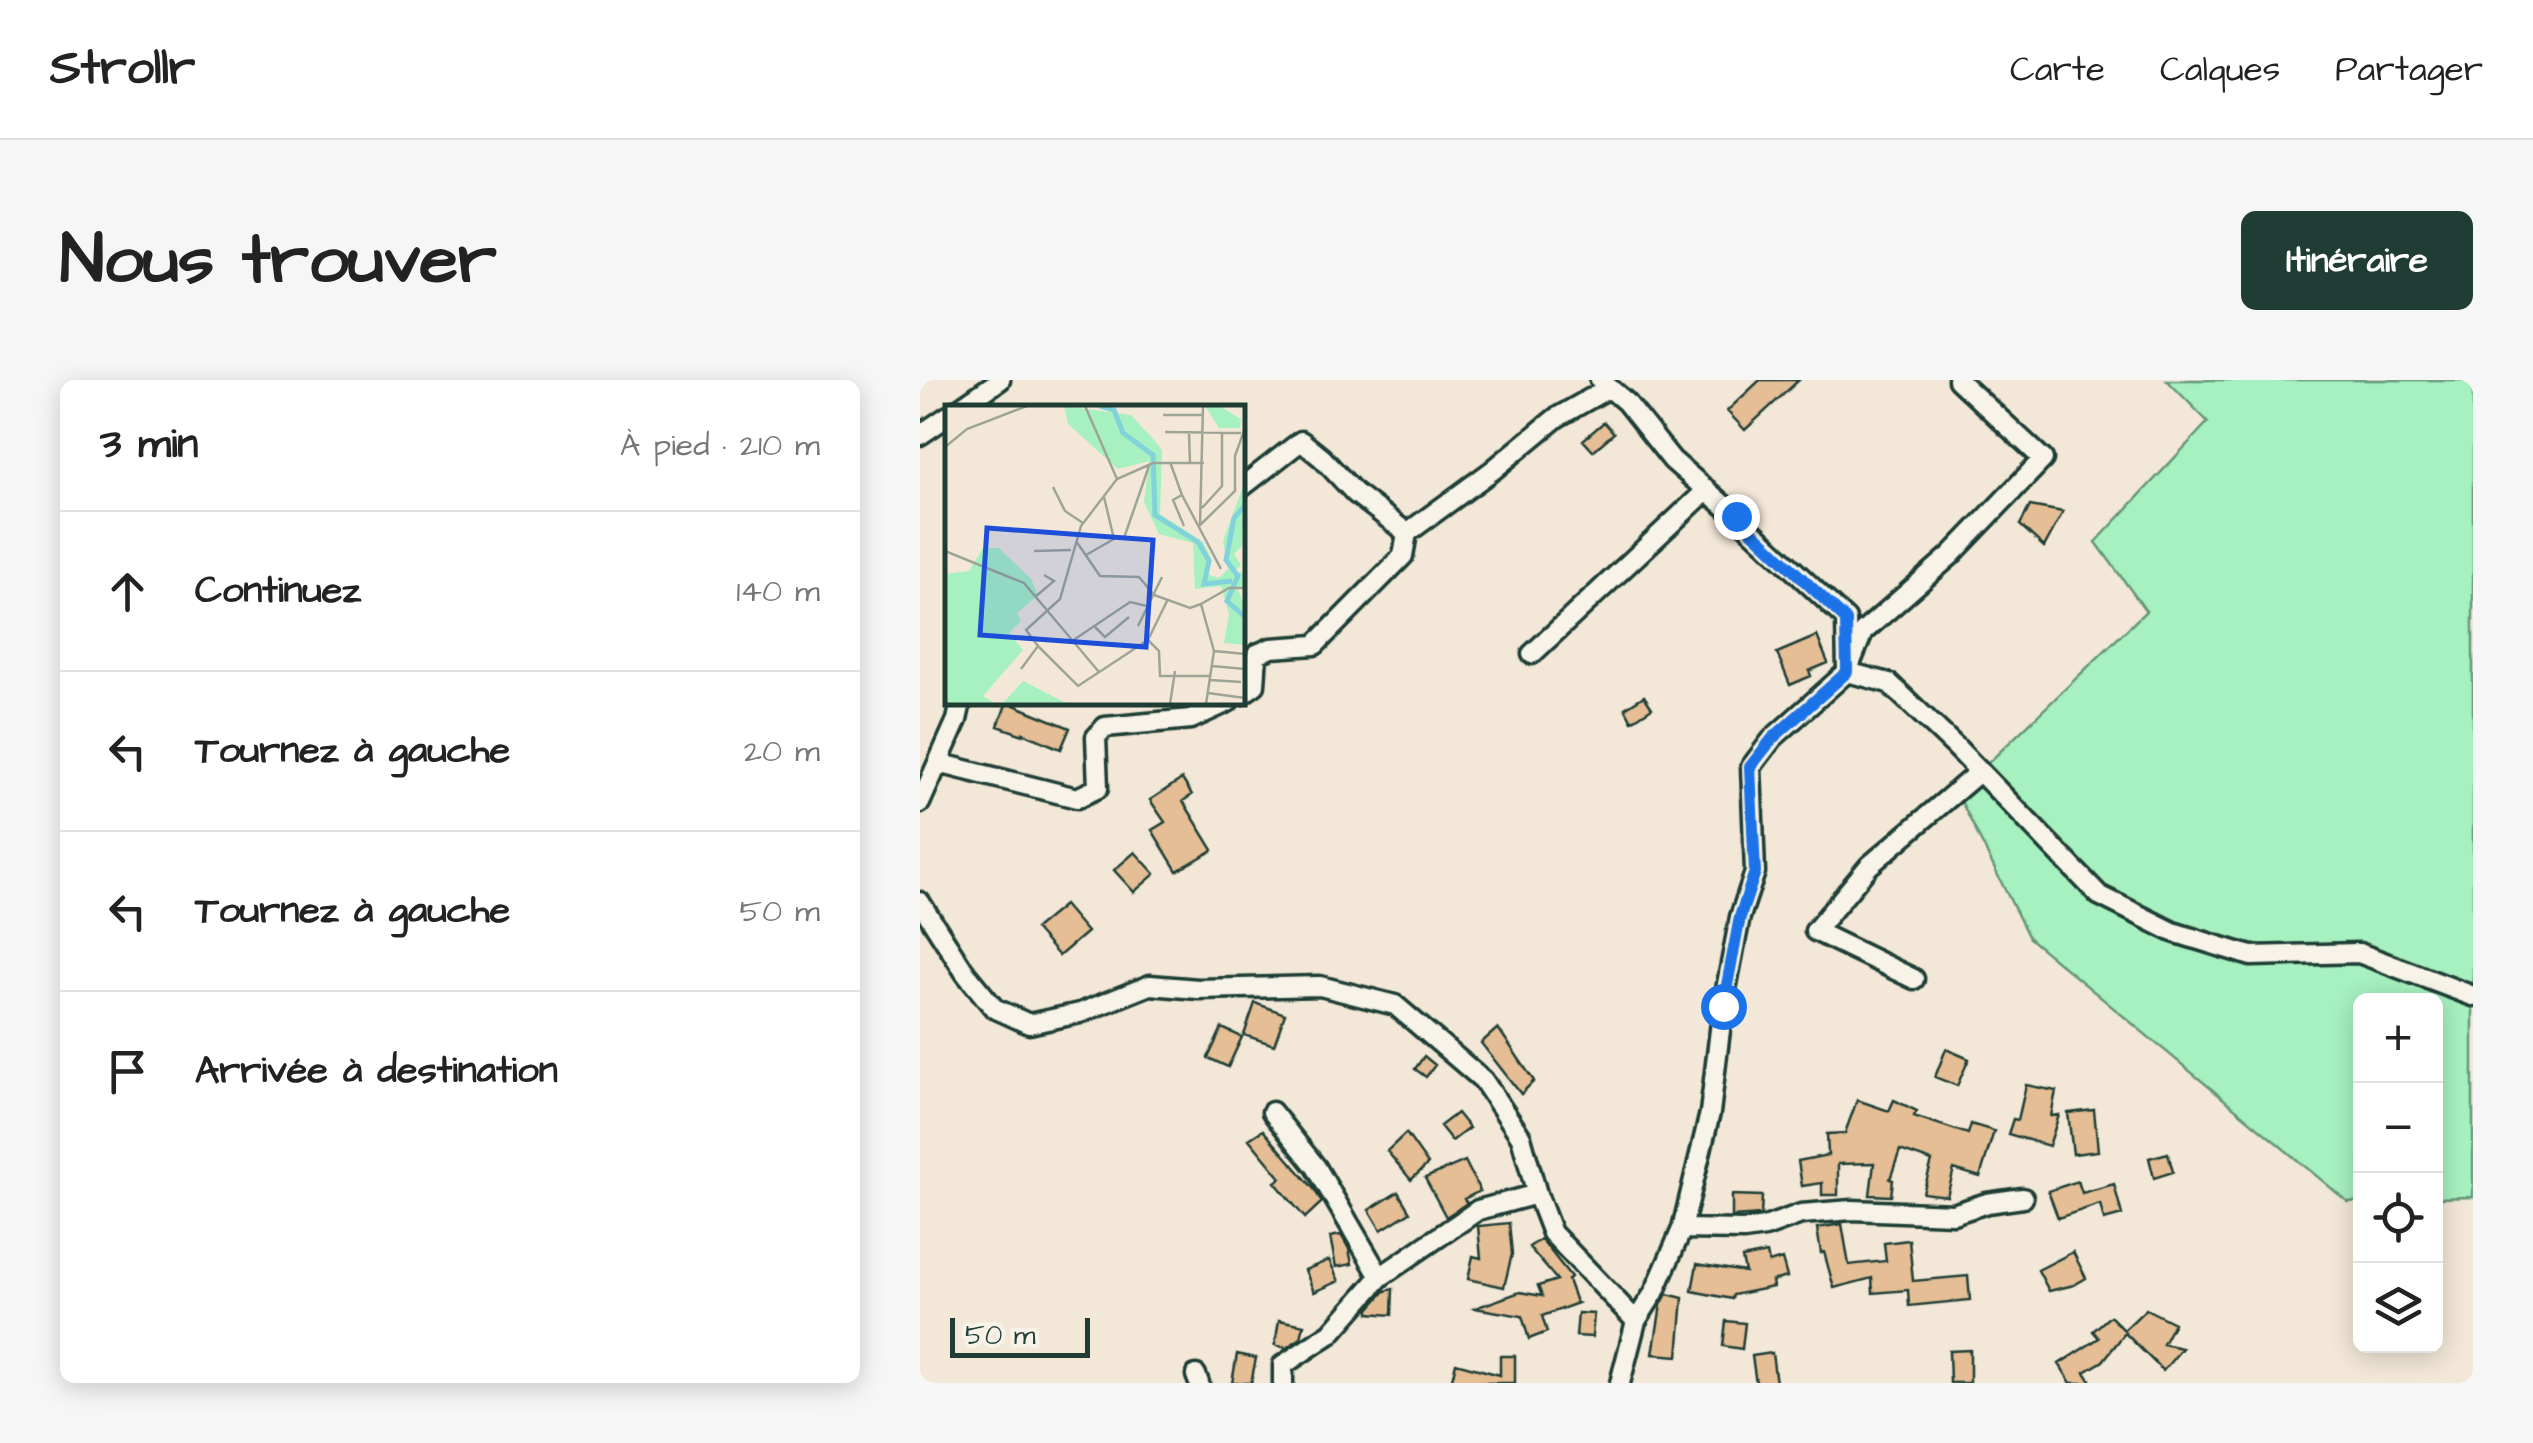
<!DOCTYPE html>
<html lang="fr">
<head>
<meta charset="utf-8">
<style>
  :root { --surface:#fff; --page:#f6f6f6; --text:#222; --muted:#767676; --line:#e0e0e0; --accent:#1f3d34 }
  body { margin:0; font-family:"Architects Daughter",sans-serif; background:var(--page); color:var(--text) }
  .controls { position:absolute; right:30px; bottom:30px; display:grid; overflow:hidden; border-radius:15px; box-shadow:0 5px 25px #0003 }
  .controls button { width:90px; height:90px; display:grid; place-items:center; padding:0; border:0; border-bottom:2px solid var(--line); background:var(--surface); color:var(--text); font:50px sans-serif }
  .scale { position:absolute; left:30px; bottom:25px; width:140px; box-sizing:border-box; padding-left:10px; border:5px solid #1f3d34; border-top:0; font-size:28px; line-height:35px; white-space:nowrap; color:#1f3d34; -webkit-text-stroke:8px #f7f3e8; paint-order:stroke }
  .stop { position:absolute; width:30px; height:30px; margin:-22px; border:8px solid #1a73e8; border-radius:50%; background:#fff }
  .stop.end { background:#1a73e8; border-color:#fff; box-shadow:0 2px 10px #0008 }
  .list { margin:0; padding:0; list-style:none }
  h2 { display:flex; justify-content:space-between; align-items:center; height:130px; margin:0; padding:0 40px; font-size:42px }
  h2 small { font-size:32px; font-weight:400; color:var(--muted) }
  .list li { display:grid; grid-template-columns:65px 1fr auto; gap:30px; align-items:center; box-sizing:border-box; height:160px; padding:0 40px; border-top:2px solid var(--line) }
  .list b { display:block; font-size:38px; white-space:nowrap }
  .list em { font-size:32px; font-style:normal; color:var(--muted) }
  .icon { flex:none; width:55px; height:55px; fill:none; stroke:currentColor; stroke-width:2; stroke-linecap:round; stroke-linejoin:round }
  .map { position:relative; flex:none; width:1553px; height:1003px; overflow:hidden; border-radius:15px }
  header { display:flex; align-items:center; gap:60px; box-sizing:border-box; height:140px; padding:0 50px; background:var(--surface); border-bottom:2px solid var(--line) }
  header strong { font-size:48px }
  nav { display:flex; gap:55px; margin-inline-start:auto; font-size:35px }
  .intro { display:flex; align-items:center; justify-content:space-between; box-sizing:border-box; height:240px; padding:0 60px }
  h1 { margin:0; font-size:70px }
  .button { padding:25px 45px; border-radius:15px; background:var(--accent); color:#fff; font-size:35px; font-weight:700 }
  main { display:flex; gap:60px; padding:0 60px }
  aside { flex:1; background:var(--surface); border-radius:15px; box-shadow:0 5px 25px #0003 }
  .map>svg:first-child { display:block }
</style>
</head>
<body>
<header>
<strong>Strollr</strong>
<nav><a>Carte</a><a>Calques</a><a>Partager</a></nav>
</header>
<div class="intro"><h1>Nous trouver</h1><a class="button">Itinéraire</a></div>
<main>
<aside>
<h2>3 min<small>À pied · 210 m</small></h2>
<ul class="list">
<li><svg class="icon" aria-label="ahead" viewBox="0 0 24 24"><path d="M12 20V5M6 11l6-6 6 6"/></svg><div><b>Continuez</b></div><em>140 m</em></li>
<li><svg class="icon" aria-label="left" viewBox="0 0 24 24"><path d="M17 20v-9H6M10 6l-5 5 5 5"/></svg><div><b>Tournez à gauche</b></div><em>20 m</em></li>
<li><svg class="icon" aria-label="left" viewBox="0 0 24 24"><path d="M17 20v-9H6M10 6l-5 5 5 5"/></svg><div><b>Tournez à gauche</b></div><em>50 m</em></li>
<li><svg class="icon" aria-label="arrive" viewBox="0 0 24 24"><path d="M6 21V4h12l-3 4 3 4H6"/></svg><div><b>Arrivée à destination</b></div></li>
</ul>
</aside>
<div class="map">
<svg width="1553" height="1003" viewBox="0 0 1553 1003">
  <rect width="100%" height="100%" fill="#f3e8d7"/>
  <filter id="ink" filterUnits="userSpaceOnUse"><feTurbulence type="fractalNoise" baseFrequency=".01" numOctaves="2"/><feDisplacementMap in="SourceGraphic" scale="20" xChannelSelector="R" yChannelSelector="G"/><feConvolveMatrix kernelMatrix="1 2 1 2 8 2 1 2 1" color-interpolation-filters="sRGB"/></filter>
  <g filter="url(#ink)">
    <path fill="#a7f0bf" stroke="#63967a" stroke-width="2.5" d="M 1247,0 L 1553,0 L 1553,817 L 1516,818 L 1516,621 L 1440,621 L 1440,821 L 1428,822 L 1109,558 L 1037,413 L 1226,231 L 1176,162 L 1288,42 Z"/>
    <path fill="#e5be95" stroke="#1f3d34" stroke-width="2.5" d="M 840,0 L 879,0 L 825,50 L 807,31 Z
      M 684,42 L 694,53 L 673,71 L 663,60 Z
      M 1110,126 L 1143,132 L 1124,167 L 1100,145 Z
      M 897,256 L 908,283 L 889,291 L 891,296 L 870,305 L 857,273 Z
      M 724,316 L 732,328 L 712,341 L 705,328 Z
      M 87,322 L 150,348 L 141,369 L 103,353 L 103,355 L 78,346 Z
      M 262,399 L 272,415 L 263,421 L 293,470 L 257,491 L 232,450 L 245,442 L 230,420 Z
      M 215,472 L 235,494 L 214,512 L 194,490 Z
      M 144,525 L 167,552 L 139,576 L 115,549 Z
      M 335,623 L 365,634 L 354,665 L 324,655 Z
      M 302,648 L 322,657 L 308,687 L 288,678 Z
      M 578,648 L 614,701 L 601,714 L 561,663 Z
      M 1026,669 L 1049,679 L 1037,706 L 1015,697 Z
      M 504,676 L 515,685 L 506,697 L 495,689 Z
      M 1106,705 L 1136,711 L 1131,736 L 1139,735 L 1129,766 L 1088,754 L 1093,739 L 1098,740 Z
      M 937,720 L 969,731 L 974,720 L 997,731 L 994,736 L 1048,754 L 1051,744 L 1074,751 L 1060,797 L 1034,789 L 1027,816 L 1003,813 L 1012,781 L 980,770 L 970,799 L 973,800 L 971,816 L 950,815 L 954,783 L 918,784 L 918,815 L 902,815 L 902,803 L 882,806 L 878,781 L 908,775 L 907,754 L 925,753 Z
      M 1174,730 L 1178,771 L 1153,774 L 1148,733 Z
      M 537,733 L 549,748 L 532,761 L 520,746 Z
      M 343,750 L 394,809 L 402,822 L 385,838 L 355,802 L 361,798 L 329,759 Z
      M 486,753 L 508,784 L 491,800 L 467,771 Z
      M 1248,773 L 1253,792 L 1234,798 L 1229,778 Z
      M 545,781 L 560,811 L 544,819 L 547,823 L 526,837 L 505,798 Z
      M 1158,801 L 1162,813 L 1194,804 L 1202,835 L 1184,840 L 1180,824 L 1138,838 L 1128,811 Z
      M 478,812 L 490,832 L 461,850 L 449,830 Z
      M 812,815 L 842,816 L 841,835 L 812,837 Z
      M 589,843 L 592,874 L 584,907 L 548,899 L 553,876 L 561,878 L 558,846 Z
      M 922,844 L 929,885 L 966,881 L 964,863 L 989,860 L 993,901 L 1048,896 L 1050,920 L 989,926 L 988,910 L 953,913 L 952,898 L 914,908 L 904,872 L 901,873 L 897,848 Z
      M 421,855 L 429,869 L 432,884 L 416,887 L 410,857 Z
      M 621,859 L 651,897 L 648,900 L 656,922 L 658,923 L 622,936 L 627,952 L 609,959 L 602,936 L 555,928 L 600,912 L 622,916 L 618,906 L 637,900 L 609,867 Z
      M 1153,872 L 1166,898 L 1154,905 L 1129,911 L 1118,890 Z
      M 847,873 L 849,883 L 862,879 L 867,897 L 852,901 L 853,907 L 813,915 L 812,919 L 772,911 L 777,884 L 825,892 L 822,878 Z
      M 409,880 L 419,901 L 394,912 L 385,890 Z
      M 473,909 L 472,935 L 449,933 L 449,929 L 465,911 Z
      M 747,914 L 763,918 L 758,976 L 733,974 L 741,925 Z
      M 1226,929 L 1254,943 L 1243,964 L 1262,968 L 1243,991 L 1205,953 L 1183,981 L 1165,992 L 1172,1003 L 1151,1003 L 1139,984 L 1179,958 L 1173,951 L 1190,936 L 1204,950 Z
      M 658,933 L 674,934 L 672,957 L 656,956 Z
      M 359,940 L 384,945 L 381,958 L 366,968 L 355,965 Z
      M 806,941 L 825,943 L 822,969 L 803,966 Z
      M 1050,970 L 1050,1003 L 1030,1003 L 1029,971 Z
      M 852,973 L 856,1003 L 836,1003 L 832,976 Z
      M 317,974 L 336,978 L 331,1003 L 312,1003 Z
      M 580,976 L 595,976 L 595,1003 L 531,1003 L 536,983 L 580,995 Z"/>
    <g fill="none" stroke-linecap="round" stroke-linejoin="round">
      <defs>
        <path id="minor" d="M 680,0 L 706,22 L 752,80 L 816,136 L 926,239 L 927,292 L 969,303 L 1036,367 L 1179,515 L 1253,552 L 1331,576 L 1439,573 L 1553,616
          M 40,28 L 80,0
          M 0,55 L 28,36
          M 322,107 L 381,61 L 402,78 L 435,113 L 487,153
          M 612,274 L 787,110
          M 322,314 L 335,305 L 337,274 L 351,268 L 395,265 L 483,176 L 487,153 L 573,90 L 636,38 L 687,9
          M 18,383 L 157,418 L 178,408 L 176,357 L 185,347 L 271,339 L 308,322
          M 0,423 L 37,340 L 41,322
          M 0,522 L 46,594 L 74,628 L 109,644 L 160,633 L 230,605 L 278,609 L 400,606 L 475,625 L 563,700 L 601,757 L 617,814 L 632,853 L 716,941
          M 994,599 L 895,551 L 949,486 L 1059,392
          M 352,732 L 396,787 L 460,897
          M 762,849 L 824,850 L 845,847 L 881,834 L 932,830 L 1033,834 L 1067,823 L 1103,818
          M 276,995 L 279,1003
          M 363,1003 L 363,985 L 411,953 L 460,897 L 558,830 L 617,814
          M 700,1003 L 716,941 L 734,913 L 762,849 L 790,733 L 803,625 L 820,537 L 835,492 L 831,387 L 853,358 L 927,292 L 943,252 L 1031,175 L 1123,79 L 1038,0"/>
      </defs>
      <use href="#minor" stroke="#1f3d34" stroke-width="25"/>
      <use href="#minor" stroke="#f7f3e8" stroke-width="18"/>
    </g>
  </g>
  <g fill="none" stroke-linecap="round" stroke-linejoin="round" filter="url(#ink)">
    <path stroke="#1a73e8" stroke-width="12" d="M 803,626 L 820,537 L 835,492 L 830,387 L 853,358 L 927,292 L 926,240 L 816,136"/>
  </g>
  <g transform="translate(25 25)">
    <rect width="300" height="300" fill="#f3e8d7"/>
    <path d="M 119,1 L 186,10 L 209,35 L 217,45 L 215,109 L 258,137 L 266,153 L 262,169 L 274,173 L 283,164 L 278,136 L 300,76 L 297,141 L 289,149 L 296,160 L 290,166 L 300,168 L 300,181 L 292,183 L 300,201 L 300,240 L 279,238 L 284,209 L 276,181 L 250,184 L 248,138 L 214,129 L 199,97 L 204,56 L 173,64 L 123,19 ZM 260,1 L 274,1 L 296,14 L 295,23 L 274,23 ZM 38,143 L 54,143 L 86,174 L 93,190 L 72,208 L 76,216 L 64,228 L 78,245 L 38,291 L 51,299 L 0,299 L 0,169 L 24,166 ZM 78,276 L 123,299 L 57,299 Z" fill="#a7f0bf"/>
    <path fill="none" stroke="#81d2da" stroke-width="5" d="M 155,1 L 169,5 L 178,28 L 208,50 L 210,110 L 253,137 L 264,156 L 259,179 L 287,176M 300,100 L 289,113 L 281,155 L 293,171 L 282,196 L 300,212"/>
    <path fill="none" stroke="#9ea496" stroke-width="2.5" d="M 140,1 L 172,74M 218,10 L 258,10M 220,27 L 296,28M 244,28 L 245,58M 0,42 L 22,24 L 82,1M 225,57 L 237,90M 108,82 L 120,106 L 138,118M 257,103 L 277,81 L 277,28M 255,120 L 258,1M 239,121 L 228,95 L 237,90 L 276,164M 253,122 L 290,86 L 290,51 L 300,23M 179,133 L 204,61M 131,136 L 155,171 L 194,172 L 209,190 L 245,203 L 256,199M 0,146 L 79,178 L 154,267M 89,146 L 126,145M 141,150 L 169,134 L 159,92M 90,192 L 109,176 L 99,170M 193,221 L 217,172M 150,222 L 160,232 L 184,212M 203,235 L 214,246 L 215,271 L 265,271M 127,236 L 185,197 L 202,201M 93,241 L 133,281 L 203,235 L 222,196M 269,246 L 300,249M 267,261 L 300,264M 76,264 L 93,241 L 81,225 L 115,194 L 136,121 L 172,74 L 208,58 L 259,58M 265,275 L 296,277M 263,288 L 300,293M 225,299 L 230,266M 261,299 L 269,246 L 256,199 L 284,183 L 300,183"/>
    <path fill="#1d4ed8" fill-opacity="0.15" stroke="#1d4ed8" stroke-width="5" d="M 42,123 L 208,135 L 201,242 L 35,230 Z"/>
    <rect width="300" height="300" fill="none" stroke="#1f3d34" stroke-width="5"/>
  </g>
</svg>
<div class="controls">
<button>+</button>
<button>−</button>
<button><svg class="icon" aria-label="locate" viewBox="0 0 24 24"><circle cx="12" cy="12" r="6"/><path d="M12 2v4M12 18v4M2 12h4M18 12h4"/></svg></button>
<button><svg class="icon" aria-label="layers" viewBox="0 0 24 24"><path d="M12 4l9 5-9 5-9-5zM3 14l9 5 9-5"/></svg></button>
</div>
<div class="scale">50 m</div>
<div class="stop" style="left:803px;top:626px"></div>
<div class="stop end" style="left:816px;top:136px"></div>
</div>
</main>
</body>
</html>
